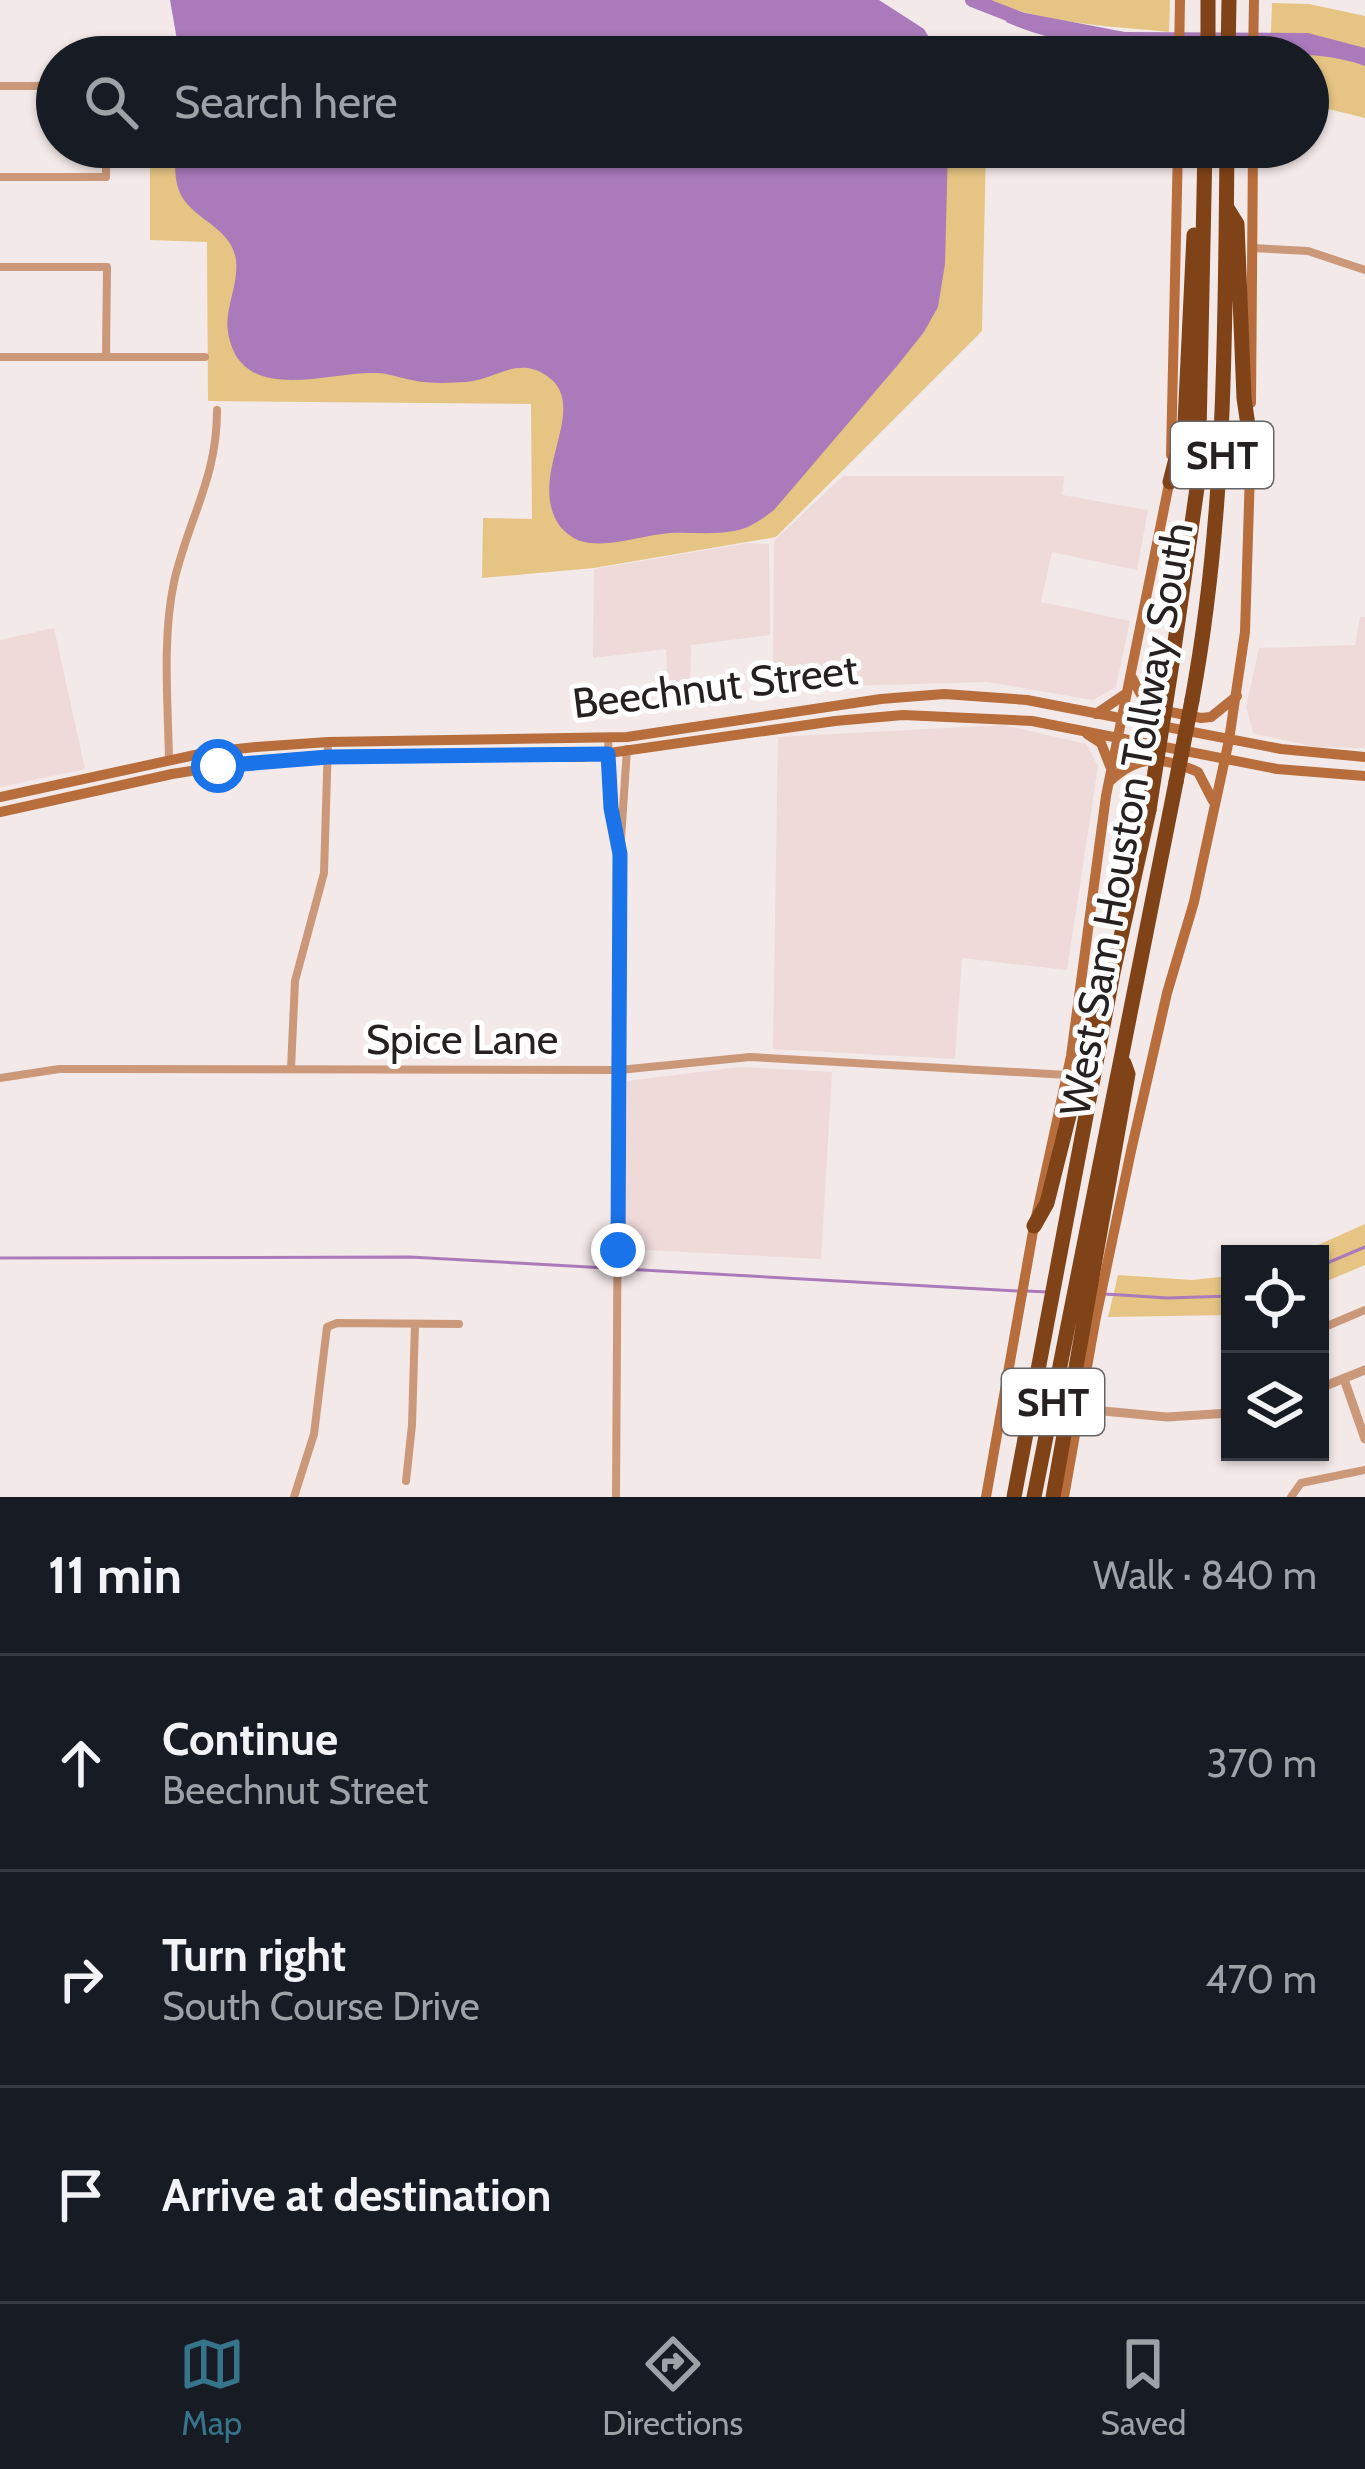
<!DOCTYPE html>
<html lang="en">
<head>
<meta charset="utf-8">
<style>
  :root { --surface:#171b24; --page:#20242c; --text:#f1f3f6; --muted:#9ea1a6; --line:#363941; --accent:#357489 }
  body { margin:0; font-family:Cabin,sans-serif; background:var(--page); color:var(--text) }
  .controls { position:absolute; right:36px; bottom:36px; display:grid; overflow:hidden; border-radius:0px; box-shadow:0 3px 9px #0004 }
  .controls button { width:108px; height:108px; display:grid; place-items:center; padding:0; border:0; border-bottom:3px solid var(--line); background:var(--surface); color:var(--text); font:60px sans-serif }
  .stop { position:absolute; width:36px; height:36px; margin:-27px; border:9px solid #1a73e8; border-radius:50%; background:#fff }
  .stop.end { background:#1a73e8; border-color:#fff; box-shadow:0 3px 12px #0008 }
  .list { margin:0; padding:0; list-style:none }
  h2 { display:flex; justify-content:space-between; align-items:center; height:156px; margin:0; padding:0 48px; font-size:51px }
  h2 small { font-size:39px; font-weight:400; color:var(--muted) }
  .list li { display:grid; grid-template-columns:78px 1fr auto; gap:36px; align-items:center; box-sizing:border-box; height:216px; padding:0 48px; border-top:3px solid var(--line) }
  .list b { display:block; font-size:45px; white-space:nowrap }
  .list p { margin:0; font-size:39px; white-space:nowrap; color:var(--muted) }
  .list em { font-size:39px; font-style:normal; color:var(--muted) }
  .icon { flex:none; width:66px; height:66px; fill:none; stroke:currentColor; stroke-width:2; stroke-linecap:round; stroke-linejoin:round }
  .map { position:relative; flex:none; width:1365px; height:1497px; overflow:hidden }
  .search { position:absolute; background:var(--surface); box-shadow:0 3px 9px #0004; left:36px; right:36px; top:36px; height:132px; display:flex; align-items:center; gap:30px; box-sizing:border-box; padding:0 42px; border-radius:66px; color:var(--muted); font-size:45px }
  .sheet { height:804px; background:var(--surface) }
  nav { display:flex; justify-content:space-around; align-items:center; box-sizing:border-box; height:168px; border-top:3px solid var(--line); background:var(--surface); font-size:33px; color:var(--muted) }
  nav a { display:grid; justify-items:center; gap:6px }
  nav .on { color:var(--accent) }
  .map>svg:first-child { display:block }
</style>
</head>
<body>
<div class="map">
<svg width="1365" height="1497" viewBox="0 0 1365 1497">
  <rect width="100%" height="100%" fill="#f3e9e8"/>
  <path fill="#eddad9" d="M 843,476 L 1064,476 L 1062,495 L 1148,510 L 1137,570 L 1052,552 L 1041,602 L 1130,621 L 1116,687 L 1093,700 L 987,682 L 773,688 L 774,541 Z
    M 748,543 L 769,544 L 770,635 L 691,645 L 690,686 L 668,687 L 666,649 L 593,658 L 594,569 Z
    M 1360,617 L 1365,617 L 1365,748 L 1315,747 L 1253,733 L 1246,707 L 1259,648 L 1355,645 Z
    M 54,628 L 85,769 L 0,787 L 0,640 Z
    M 1004,725 L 1086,744 L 1098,766 L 1067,970 L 962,958 L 955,1059 L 773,1049 L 778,737 Z
    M 740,1067 L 832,1072 L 821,1259 L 625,1249 L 627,1081 Z"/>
  <path fill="#e6c584" d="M 988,0 L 1170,0 L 1169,32 C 1108,26 1044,24 988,0 Z
    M 1272,3 L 1309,4 L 1365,16 L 1365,118 L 1308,104 L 1308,57 L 1270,57 Z
    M 150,147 L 986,147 L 982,331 L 776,537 L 594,568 L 482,578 L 483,518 L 532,519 L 531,404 L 208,401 L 207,242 L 150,240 Z
    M 1365,1224 L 1365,1265 L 1320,1284 L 1320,1254 L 1298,1254 Z
    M 1118,1275 L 1192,1280 L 1230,1276 L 1230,1315 L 1108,1317 Z"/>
  <path fill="#aa7abb" d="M 170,0 L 879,0 L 924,29 L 941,57 L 180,57 Z
    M 1009,10 L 1125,32 L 1308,33 L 1365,48 L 1365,66 C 1334,54 1297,54 1264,53 C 1178,50 1085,57 1006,22 Z
    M 176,147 L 948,147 L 945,264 L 938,307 L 924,332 L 897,366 L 774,510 C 762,519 749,529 734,531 C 713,535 691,532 670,533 C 642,535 608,549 580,541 C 574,539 563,531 559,525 C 525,474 595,404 544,374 C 516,357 494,380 466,382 C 449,383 428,384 412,380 C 400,378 388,373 376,373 C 328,371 240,407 228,332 C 224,310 239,284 236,260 C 232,230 200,222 184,200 C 173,184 175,165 176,147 Z"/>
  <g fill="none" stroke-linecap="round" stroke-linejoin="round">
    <path stroke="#aa7abb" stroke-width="3" d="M 0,1258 L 410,1257 L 1017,1291
      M 1320,1266 L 1365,1247
      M 1027,1291 L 1047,1292
      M 1105,1294 L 1168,1298 L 1230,1296"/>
    <path stroke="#aa7abb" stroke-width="14" d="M 972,0 L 1023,20"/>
    <path stroke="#cb9879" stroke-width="8" d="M 0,86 L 57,86
      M 0,177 L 106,177 L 106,147
      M 1252,248 L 1308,251 L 1365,270
      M 0,267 L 107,267 L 106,357
      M 0,357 L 205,357
      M 608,738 L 611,809 L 619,846
      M 169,760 C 168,702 162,639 174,582 C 189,517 217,479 217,410
      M 291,1069 L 295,981 L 324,873 L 328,742
      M 0,1078 L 59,1069 L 111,1069 L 619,1070 L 750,1057 L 1067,1075
      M 1320,1329 L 1365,1310
      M 406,1481 L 412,1425 L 415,1324
      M 294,1497 L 314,1434 L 327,1327 L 337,1323 L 459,1324
      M 616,1497 L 620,854 L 627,749
      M 1291,1497 L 1301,1483 L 1365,1470"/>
    <path stroke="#cb9879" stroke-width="9" d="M 1344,1379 L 1365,1439
      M 1320,1388 L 1365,1370
      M 1082,1409 L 1167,1417 L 1230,1413"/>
    <path stroke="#b86d3c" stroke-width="10" d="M 1179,57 L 1180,0
      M 1253,57 L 1254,0
      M 1251,403 L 1253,147
      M 1171,455 L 1178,147
      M 1131,676 L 1144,700 L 1155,709 L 1201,718 L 1211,717 L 1237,696
      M 1096,714 L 1127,693
      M 1087,734 L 1101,743 L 1110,766
      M 1109,782 C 1138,754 1162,756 1198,772 L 1213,801
      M 0,797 L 209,752 L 256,747 L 328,742 L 627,737 L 881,699 L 944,694 L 1027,700 L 1281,749 L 1365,757
      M 0,812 L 172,774 L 248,762 L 355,756 L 581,757 L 835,721 L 903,715 L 1032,721 L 1277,769 L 1365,776
      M 986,1497 L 1034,1226 L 1071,1056 L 1106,796 L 1170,479
      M 1064,1497 L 1095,1322 L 1131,1151 L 1167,993 L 1194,902 L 1229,740 L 1245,632 L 1251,440"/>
    <path stroke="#804317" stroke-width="15" d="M 1208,57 L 1208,0
      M 1228,57 L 1229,0
      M 1227,208 L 1237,224 L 1244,398 L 1251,446
      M 1170,482 L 1185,423 L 1194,235
      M 1172,663 L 1198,481 L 1205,147
      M 1192,700 C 1226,516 1225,333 1227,147
      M 1034,1226 L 1047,1203 L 1095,1012 L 1104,992
      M 1014,1497 L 1113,973 L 1149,810
      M 1034,1497 L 1176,782
      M 1053,1497 L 1128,1074 L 1124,1063"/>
    <path stroke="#804317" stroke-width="15" d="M 1176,782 L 1192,700
      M 1149,810 L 1172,663"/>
  </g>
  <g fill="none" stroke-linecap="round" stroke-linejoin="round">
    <path stroke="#1a73e8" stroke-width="15" d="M 218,766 L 328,757 L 608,754 L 611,808 L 620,854 L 618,1250"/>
  </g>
  <g text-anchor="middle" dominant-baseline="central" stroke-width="10" stroke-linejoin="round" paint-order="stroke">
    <g fill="#fff" stroke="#666464" stroke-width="3">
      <rect x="1171" y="422" width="102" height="66" rx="9"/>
      <rect x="1002" y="1369" width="102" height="66" rx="9"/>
    </g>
    <g font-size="39" font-weight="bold" fill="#252121">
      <text x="1222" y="455">SHT</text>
      <text x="1053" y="1402">SHT</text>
    </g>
    <g font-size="42" fill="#252121" stroke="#fff">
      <text transform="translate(715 686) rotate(-7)">Beechnut Street</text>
      <text transform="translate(1126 819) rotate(-80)">West Sam Houston Tollway South</text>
      <text x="462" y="1039">Spice Lane</text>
    </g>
  </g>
</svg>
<div class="controls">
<button><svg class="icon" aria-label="locate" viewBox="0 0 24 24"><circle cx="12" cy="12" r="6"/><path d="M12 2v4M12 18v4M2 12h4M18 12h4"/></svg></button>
<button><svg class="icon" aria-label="layers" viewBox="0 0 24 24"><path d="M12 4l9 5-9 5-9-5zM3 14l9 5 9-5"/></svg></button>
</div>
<div class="stop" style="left:218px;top:766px"></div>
<div class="stop end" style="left:618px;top:1250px"></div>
<div class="search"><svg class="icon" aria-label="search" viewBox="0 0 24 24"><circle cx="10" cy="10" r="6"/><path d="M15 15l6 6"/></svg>Search here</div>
</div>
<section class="sheet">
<h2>11 min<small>Walk · 840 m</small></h2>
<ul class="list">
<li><svg class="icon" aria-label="ahead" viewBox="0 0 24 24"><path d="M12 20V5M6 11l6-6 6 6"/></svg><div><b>Continue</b><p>Beechnut Street</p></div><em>370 m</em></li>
<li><svg class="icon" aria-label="right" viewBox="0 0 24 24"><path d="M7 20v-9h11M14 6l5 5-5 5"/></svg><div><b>Turn right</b><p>South Course Drive</p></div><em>470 m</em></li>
<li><svg class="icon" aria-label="arrive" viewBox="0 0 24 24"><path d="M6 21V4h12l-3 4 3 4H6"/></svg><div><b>Arrive at destination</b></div></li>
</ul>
</section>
<nav>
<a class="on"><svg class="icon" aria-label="map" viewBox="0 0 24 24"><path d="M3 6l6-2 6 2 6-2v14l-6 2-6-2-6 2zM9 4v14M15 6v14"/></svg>Map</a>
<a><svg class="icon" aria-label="directions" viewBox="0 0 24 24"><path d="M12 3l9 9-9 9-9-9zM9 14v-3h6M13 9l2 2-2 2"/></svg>Directions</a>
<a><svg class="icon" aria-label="saved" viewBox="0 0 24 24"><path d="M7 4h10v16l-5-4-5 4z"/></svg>Saved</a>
</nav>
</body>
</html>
